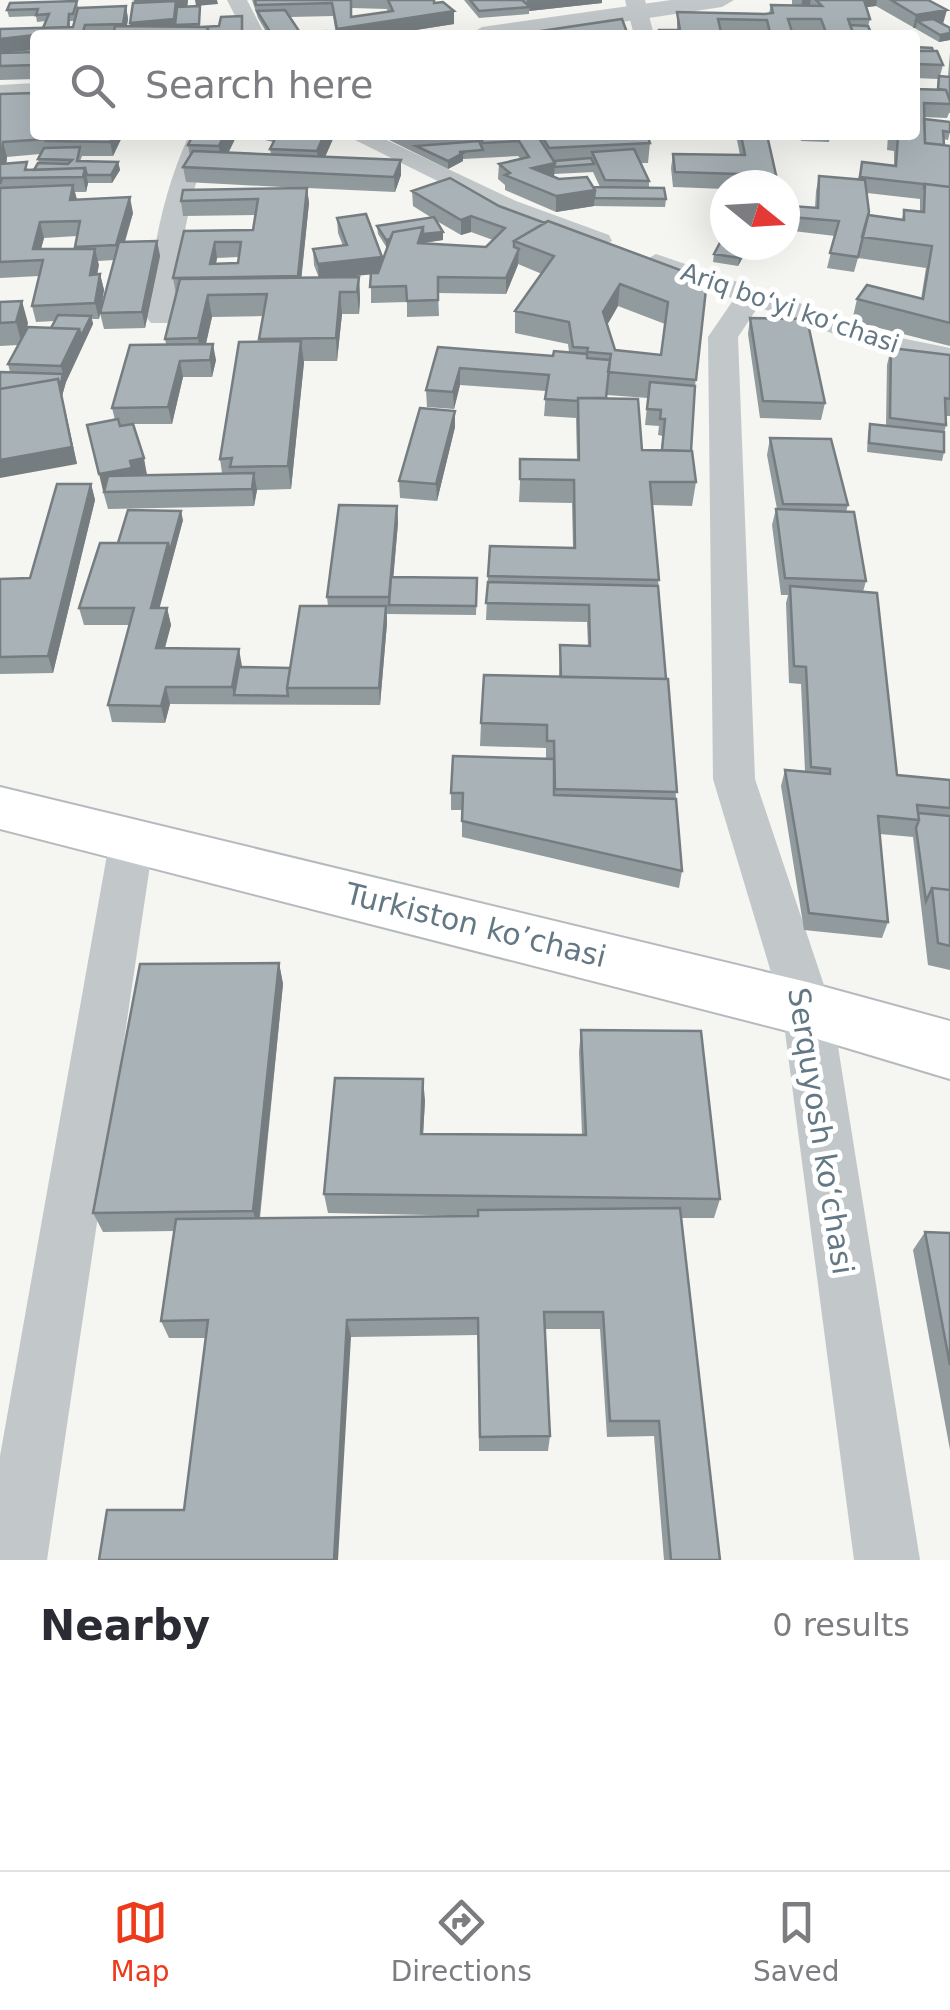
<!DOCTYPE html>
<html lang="en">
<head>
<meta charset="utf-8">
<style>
  :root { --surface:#fff; --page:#f7f7f7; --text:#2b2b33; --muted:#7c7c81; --line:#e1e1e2; --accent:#ec3a1b }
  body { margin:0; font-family:"DejaVu Sans",sans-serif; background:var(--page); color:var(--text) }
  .compass { position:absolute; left:710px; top:170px; width:90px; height:90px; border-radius:50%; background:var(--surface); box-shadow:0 10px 40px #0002; rotate:108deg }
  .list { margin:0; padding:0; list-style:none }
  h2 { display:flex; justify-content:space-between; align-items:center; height:130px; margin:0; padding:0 40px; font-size:42px }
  h2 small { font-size:32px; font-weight:400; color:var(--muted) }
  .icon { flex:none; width:55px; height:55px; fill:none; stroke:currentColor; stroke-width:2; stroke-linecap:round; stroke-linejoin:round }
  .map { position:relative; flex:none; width:950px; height:1560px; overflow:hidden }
  .search { position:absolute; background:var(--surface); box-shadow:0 10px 40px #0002; left:30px; right:30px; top:30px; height:110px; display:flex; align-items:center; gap:25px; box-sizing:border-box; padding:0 35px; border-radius:10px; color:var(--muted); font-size:38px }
  .sheet { height:310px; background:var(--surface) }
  nav { display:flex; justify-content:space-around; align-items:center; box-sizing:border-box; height:140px; border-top:2px solid var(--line); background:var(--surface); font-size:28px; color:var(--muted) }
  nav a { display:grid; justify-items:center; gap:5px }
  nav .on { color:var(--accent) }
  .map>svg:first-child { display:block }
</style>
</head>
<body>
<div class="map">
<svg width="950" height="1560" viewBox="0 0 950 1560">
  <rect width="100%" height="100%" fill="#f5f5f1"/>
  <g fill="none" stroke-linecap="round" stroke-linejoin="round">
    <defs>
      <path id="secondary" d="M 0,787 L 807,982 L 950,1021 L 950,1079 L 807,1036 L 0,829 Z"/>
    </defs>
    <use href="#secondary" stroke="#b4babe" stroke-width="4"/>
    <path fill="#c2c7c9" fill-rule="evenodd" d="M 227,0 L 247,0 L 265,35 L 245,35 Z
      M 625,0 L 645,0 L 654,35 L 634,35 Z
      M 189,135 L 213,135 C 188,194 179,253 176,317 L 171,323 L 151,323 L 146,317 C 152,253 162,194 189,135 Z
      M 345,135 L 376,135 L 516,201 L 609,235 L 612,241 L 599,249 L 589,247 L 498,211 Z
      M 656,254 L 901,338 L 950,348 L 950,366 L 882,351 L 758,307 L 738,337 L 755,779 L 832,1009 L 920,1560 L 854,1560 L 782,1009 L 713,779 L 708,337 L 734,299 L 646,268 L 642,262 Z
      M 132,821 L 148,826 L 154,838 L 47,1560 L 0,1560 L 0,1456 L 110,838 L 116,826 Z"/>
    <path fill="#c2c7c9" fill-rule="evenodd" d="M 671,0 L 734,0 L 722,7 L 535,35 L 469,35 L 482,27 Z
      M 35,83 L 35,99 L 0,101 L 0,85 Z"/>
    <use href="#secondary" fill="#fff" fill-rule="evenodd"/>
  </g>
  <path fill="#919a9d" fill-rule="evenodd" d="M 132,0 L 188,0 L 187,7 L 200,6 L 200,27 L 243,35 L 35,35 L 35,50 L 8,52 L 35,52 L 35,79 L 0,80 L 0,29 L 43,28 L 46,21 L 37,22 L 36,16 L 9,17 L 7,10 L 77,1 L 78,8 L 126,6 L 128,19 L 127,26 L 130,26 L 135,1 ZM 78,10 L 73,27 L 70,27 L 70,21 L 74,21 Z
    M 252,0 L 434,0 L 434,3 L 454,11 L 454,24 L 384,35 L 336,35 L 333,16 L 290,17 L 301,34 L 329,35 L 268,35 L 258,18 ZM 352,8 L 387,9 L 388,12 L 352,17 Z
    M 464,0 L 602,0 L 602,3 L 529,11 L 529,14 L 479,18 Z
    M 792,0 L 928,0 L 943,24 L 942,24 L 950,28 L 950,40 L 939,42 L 876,6 L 866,7 L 870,19 L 868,26 L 872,35 L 820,35 L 819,33 L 792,32 L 793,35 L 658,35 L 659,30 L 677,30 L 677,12 L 769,13 L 771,5 L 795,6 L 792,4 Z
    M 915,47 L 943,65 L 940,76 L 950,77 L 950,113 L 949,113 L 947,118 L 924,117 L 924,119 L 950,132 L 948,140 L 943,139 L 944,145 L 950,146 L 950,346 L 852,321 L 857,299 L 921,299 L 926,268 L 858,258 L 854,272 L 827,268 L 835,236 L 785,230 L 785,212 L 791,213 L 815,208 L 816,191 L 819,176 L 858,179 L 862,162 L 894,165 L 894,151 L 887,150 L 888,135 L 915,135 L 917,89 L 937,89 L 938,79 L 915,78 ZM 867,193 L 920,199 L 920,212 L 904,210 L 902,219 L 868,215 Z
    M 950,53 L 950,76 L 948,76 Z
    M 0,94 L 35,135 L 123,135 L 113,156 L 82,156 L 80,161 L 118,162 L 120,170 L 112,183 L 88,183 L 86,192 L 75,192 L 77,200 L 133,213 L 125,242 L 157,241 L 160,256 L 145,328 L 104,329 L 100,313 L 114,260 L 98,261 L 97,275 L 100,274 L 104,290 L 99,319 L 92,319 L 93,324 L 66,382 L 62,396 L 77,464 L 10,372 L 8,364 L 18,345 L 0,346 L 0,302 L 28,323 L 25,332 L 51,328 L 54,321 L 36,322 L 32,306 L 39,276 L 0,278 ZM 40,154 L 38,159 L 39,163 L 34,170 L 6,164 L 7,157 ZM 77,236 L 75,249 L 41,249 L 44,238 Z
    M 237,135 L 229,152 L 271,154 L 270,149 L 273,142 L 245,135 L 332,135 L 333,139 L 325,156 L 401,175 L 395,192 L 307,188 L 309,203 L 301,278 L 319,278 L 314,265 L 313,249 L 343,246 L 338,233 L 337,218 L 382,257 L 383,260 L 387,248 L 378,234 L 377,226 L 432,218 L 413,206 L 412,191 L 499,206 L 707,280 L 695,386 L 691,451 L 696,482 L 692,506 L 652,505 L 682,871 L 679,888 L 462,837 L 462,810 L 451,810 L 451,793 L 546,759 L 546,748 L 480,746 L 481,723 L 559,676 L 560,645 L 588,646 L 587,622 L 486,620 L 488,576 L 573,548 L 572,503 L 519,502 L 520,482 L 520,459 L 577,460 L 576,418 L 544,416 L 546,391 L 460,385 L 454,409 L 427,407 L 426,390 L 438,347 L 553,356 L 569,352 L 568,344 L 515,333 L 515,311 L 542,274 L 518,264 L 506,294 L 438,293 L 439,316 L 407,317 L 407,302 L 371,303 L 371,274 L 345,277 L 359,277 L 360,299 L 359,314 L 342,314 L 337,361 L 304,361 L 291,489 L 257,490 L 254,506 L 108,509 L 103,491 L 115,420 L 112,408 L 166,344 L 165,339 L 176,294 L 173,278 L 184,231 L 253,230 L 256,215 L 183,216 L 181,201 L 300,188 L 186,182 L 183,167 L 190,156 L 188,145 ZM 435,220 L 461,235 L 471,232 L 493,240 L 486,247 L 423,243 L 443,240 ZM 239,257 L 238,263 L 216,263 L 217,258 ZM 618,306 L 665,324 L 661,355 L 615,350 L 607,325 ZM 263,316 L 260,342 L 220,459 L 222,473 L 147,475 L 133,424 L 172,424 L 183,377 L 212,377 L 216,360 L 206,344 L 212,317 ZM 607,395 L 648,398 L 645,425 L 659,426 L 658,435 L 663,436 L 661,450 L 642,450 L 606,398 Z
    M 379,135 L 647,135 L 650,143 L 648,163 L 641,163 L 649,181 L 649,188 L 666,199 L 665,207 L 594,206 L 556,212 L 505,190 L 505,185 L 498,179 L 499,164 L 521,159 L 518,156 L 463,159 L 463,161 L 448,169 ZM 593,172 L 600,187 L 593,187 L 554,177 L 554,174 Z
    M 736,135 L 767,135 L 776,175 L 775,185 L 725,185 L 725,189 L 673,187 L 671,168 L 673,154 L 740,155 Z
    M 800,135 L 830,135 L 829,142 L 801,141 Z
    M 725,221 L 725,245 L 760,245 L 760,250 L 747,250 L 738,266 L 713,262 L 714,254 L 724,235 Z
    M 750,318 L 825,403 L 821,420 L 760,418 L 748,334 Z
    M 891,348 L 950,355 L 950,416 L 946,416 L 946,425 L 944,433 L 944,452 L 942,461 L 867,452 L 868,433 L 870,424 L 886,426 L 887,365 Z
    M 455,411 L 455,427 L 437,501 L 400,498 L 399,481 Z
    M 770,438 L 848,505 L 846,512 L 866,581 L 863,592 L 897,775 L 950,780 L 950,970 L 928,965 L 913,837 L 880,834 L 888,922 L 882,938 L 804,930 L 781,786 L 785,770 L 805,771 L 801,684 L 789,683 L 786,603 L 788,595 L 781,595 L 772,525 L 776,509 L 777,509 L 767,455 Z
    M 91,484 L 95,500 L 53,673 L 0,674 L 0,579 L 30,578 Z
    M 397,506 L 398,523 L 393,577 L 477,578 L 476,615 L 387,614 L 387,623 L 380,705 L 170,704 L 165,723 L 112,722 L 108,705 L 130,625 L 84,625 L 79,608 L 118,543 L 183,520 L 159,608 L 167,608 L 171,625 L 165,648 L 242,667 L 290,668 L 328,606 L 327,597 Z
    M 279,963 L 283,984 L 260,1218 L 478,1216 L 328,1213 L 324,1194 L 425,1100 L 423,1134 L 582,1135 L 579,1052 L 581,1030 L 720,1199 L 714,1218 L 681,1218 L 720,1560 L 664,1560 L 654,1436 L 607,1437 L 600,1329 L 545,1329 L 550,1436 L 548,1451 L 479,1451 L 478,1335 L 351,1337 L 184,1510 L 206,1338 L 169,1338 L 161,1321 L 174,1231 L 103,1232 L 93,1213 Z
    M 925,1232 L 950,1233 L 950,1450 L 913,1250 Z"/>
  <path fill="#767d80" d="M 188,0 L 187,8 L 175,25 L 176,32 L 132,35 L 130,23 L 176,1 Z
    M 195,0 L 217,0 L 218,4 L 196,6 Z
    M 351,0 L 352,26 L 454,11 L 454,24 L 384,35 L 337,35 L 337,29 Z
    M 527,0 L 602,0 L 602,3 L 529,11 L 530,7 L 527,7 Z
    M 802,0 L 811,0 L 809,8 L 801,9 Z
    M 862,0 L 877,0 L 876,6 L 860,8 Z
    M 126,6 L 128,19 L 125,35 L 123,24 Z
    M 947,10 L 943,24 L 926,26 L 917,21 L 916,28 L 913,28 L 916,15 Z
    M 950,33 L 950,40 L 939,42 L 940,35 Z
    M 35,36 L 35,50 L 0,53 L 0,39 Z
    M 113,135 L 123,135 L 113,156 L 110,142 Z
    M 224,135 L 237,135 L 221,166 L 219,146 Z
    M 324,135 L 332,135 L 333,139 L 319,171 L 317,151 Z
    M 3,142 L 7,157 L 5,179 L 1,164 Z
    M 463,153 L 463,161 L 448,169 L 448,161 Z
    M 401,160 L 401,175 L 395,192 L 394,177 Z
    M 118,162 L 120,170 L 112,183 L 111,175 Z
    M 555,163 L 554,178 L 532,168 Z
    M 85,168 L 88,183 L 86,192 L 83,177 Z
    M 73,185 L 77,200 L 70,200 Z
    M 307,188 L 309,203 L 300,292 L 298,276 Z
    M 595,190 L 594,206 L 556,212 L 556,196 Z
    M 130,197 L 133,213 L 119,260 L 116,245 Z
    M 471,216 L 471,232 L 461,235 L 461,220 Z
    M 40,222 L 44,238 L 38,260 L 33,249 Z
    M 423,227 L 443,232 L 443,240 L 386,248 L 386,240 Z
    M 157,241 L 160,256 L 145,328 L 142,312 Z
    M 215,242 L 217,258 L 213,279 L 210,264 Z
    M 746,245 L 747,245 L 747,250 L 738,266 L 739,258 Z
    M 95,249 L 99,265 L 94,291 L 90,275 Z
    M 519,249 L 518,265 L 506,294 L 506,278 Z
    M 382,257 L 383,273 L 319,280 L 318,264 Z
    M 100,274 L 104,290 L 99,319 L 95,303 Z
    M 359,277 L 360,299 L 359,314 L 357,292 Z
    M 620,284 L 618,306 L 602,334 L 603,312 Z
    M 340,292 L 342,314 L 337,361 L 336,338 Z
    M 208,295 L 212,317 L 202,360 L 198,338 Z
    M 22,301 L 28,323 L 22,345 L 16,322 Z
    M 91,316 L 93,324 L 66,382 L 62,396 L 77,464 L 0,478 L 0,406 L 63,374 L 61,366 L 79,329 Z
    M 301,341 L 304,363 L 291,489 L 288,466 Z
    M 213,344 L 216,360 L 212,377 L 210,360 Z
    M 180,361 L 183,377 L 172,424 L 168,407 Z
    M 460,368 L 460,385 L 454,409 L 453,392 Z
    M 455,411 L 455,427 L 437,501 L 436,484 Z
    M 144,458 L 147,475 L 136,485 L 103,491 L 99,474 L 130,461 Z
    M 254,473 L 257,490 L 254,506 L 252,489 Z
    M 91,484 L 95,500 L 53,673 L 48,656 Z
    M 397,506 L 398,523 L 391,605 L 389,605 L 390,614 L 389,597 Z
    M 181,511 L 183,520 L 155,625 L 151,608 L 168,543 Z
    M 386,606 L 387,623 L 380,705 L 379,688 Z
    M 167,608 L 171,625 L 160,665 L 156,648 Z
    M 239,649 L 242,666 L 237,695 L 234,695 L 232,687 Z
    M 166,687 L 170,704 L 165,723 L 161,706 Z
    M 279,963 L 283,984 L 258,1230 L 253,1211 Z
    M 423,1079 L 425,1100 L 422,1154 L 421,1134 Z
    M 347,1320 L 351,1337 L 338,1560 L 334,1560 Z"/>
  <path fill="#a9b3b7" stroke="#767d80" stroke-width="2.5" fill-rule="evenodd" d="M 136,0 L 186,0 L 176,3 L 176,1 L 135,3 Z
    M 255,0 L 351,0 L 351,17 L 393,11 L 388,0 L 434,0 L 434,3 L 443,2 L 454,11 L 337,29 L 332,3 L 256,5 Z
    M 470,0 L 522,0 L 530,7 L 479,11 Z
    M 816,0 L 864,0 L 870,19 L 848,19 L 854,35 L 827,35 L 821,19 L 788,19 L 793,35 L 659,35 L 659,30 L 680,30 L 677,12 L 765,14 L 773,13 L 771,5 L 822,6 ZM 718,19 L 767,20 L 770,33 L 721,32 Z
    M 891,0 L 928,0 L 947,10 L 916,15 Z
    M 77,1 L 73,14 L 69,14 L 68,27 L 43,28 L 49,14 L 36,15 L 38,9 L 7,10 L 10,3 Z
    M 176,1 L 174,19 L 130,23 L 133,3 Z
    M 126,6 L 123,24 L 85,25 L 82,35 L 35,35 L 0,39 L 0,29 L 73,27 L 78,8 Z
    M 200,6 L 199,24 L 175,25 L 177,7 Z
    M 285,10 L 301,34 L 326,31 L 329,35 L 272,35 L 257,11 Z
    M 242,16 L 242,35 L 208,35 L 208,27 L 201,27 L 219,26 L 221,17 Z
    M 622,19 L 628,35 L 600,35 L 599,33 L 583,35 L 514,35 Z
    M 933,19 L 950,28 L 950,33 L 940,35 L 917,21 Z
    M 850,25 L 868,26 L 872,35 L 854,35 Z
    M 115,26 L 208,27 L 206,35 L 113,35 Z
    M 915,47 L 932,48 L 933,51 L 915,51 Z
    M 915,51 L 937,51 L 943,65 L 915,64 Z
    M 35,52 L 35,65 L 0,66 L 0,53 Z
    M 939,76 L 950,77 L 950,101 L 946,90 L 938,89 Z
    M 915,84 L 917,89 L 946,90 L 950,101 L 950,104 L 924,103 L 925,143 L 950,146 L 950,187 L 925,184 L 924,190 L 924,184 L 860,177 L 862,162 L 896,166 L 898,136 L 891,135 L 915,135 Z
    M 35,93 L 35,135 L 47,135 L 47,139 L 3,142 L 1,164 L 27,162 L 25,170 L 85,168 L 83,177 L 2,178 L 0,184 L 0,94 Z
    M 924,119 L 950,122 L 950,132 L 943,131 L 944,145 L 925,143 Z
    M 50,135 L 113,135 L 110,142 L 46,141 Z
    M 193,135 L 224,135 L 219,146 L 188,145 Z
    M 277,135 L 324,135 L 317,151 L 270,149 Z
    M 408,135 L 473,135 L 416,139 Z
    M 479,135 L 537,135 L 555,163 L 532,168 L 559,179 L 587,177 L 595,190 L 556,196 L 505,175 L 510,173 L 499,164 L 529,157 L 519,141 L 483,143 Z
    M 541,135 L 647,135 L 650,143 L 549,148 Z
    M 741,135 L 767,135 L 776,175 L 675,172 L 673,154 L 745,155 Z
    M 479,141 L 483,150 L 459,152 L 463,153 L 448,161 L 416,146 Z
    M 80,147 L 77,161 L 118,162 L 111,175 L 87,175 L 85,168 L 34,170 L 38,163 L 68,164 L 72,160 L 38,159 L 44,148 Z
    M 634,149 L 649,181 L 605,180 L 592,152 Z
    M 193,151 L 401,160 L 394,177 L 183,167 Z
    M 591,158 L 594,164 L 555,167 L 554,161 Z
    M 819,176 L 865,180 L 869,212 L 858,257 L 830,253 L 839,221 L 791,217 L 792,206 L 818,208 Z
    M 450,178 L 499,206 L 545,223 L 514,241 L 514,247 L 519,249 L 506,278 L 438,277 L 438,300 L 407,301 L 406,286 L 370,287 L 371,273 L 378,273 L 393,232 L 423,227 L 418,243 L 486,247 L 505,228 L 471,216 L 461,220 L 412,191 Z
    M 925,184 L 950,187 L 950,323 L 857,299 L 867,285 L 923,299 L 932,246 L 862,237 L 868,215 L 904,220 L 904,210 L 924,212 Z
    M 73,185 L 70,200 L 130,197 L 116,245 L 75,247 L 80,221 L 40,222 L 33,249 L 95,249 L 90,275 L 100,274 L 95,303 L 32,306 L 43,260 L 0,262 L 0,188 Z
    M 593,187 L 664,188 L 666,199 L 594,198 L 595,190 Z
    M 307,188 L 298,276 L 173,278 L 184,231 L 253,230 L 258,199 L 181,201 L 183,190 ZM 215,242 L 241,242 L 238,263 L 210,264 Z
    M 785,212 L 791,213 L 790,223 L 785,222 Z
    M 366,214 L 382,257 L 318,264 L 313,249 L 347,245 L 337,218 Z
    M 434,217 L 443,232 L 423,234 L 423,227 L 393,232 L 390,239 L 386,240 L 377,226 Z
    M 548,221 L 707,280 L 696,380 L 608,372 L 611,354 L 587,352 L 588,348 L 573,347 L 569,322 L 515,311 L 554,256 L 514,241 ZM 620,284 L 668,302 L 661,355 L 615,350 L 603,312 Z
    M 725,233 L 725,245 L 746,245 L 739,258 L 714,254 Z
    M 157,241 L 142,312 L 100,313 L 119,242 Z
    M 359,277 L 357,292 L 340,292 L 336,338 L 259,339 L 267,294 L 208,295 L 198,338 L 165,339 L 180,279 Z
    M 22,301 L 16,322 L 0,323 L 0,302 Z
    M 58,315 L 91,316 L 81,336 L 79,329 L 51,328 Z
    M 750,318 L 807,319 L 825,403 L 763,401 Z
    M 28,327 L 79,329 L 61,366 L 8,364 Z
    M 301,341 L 288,466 L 230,467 L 232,458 L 220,459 L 239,342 Z
    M 213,344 L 210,360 L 180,361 L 168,407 L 112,408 L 130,345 Z
    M 438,347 L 553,356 L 554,351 L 587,354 L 587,358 L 610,360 L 606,398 L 578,398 L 578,401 L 545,399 L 549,375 L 460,368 L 453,392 L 426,390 Z
    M 891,348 L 950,355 L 950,399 L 945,398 L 946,425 L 890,418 Z
    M 0,372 L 63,374 L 60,387 L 58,379 L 0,389 Z
    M 58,379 L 72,447 L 0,460 L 0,389 Z
    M 650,382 L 695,386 L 691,451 L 662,450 L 665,419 L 660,419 L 661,410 L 647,409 Z
    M 578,398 L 638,399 L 642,450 L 692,451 L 696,482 L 650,482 L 659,580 L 488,576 L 490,546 L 575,548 L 574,480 L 520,479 L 520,459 L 579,460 Z
    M 420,408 L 455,411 L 436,484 L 399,481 Z
    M 118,419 L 120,426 L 133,424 L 144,458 L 130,461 L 132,468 L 99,474 L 87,425 Z
    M 870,424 L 944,432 L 944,452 L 869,443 Z
    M 770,438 L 831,439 L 848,505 L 783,504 Z
    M 254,473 L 252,489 L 104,492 L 108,476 Z
    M 57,484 L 91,484 L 48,656 L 0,657 L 0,579 L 30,578 Z
    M 339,505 L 397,506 L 389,597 L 327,597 Z
    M 776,509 L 854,512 L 866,581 L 785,578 Z
    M 128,510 L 181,511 L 170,551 L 168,543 L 118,543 Z
    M 100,543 L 168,543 L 151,608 L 167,608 L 156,648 L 239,649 L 232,687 L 166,687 L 161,706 L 108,705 L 134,608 L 79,608 Z
    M 391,577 L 477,578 L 476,606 L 389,605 Z
    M 488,582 L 658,586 L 666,679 L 561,677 L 560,645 L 590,646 L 589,605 L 486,603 Z
    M 790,586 L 877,593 L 897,775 L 950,780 L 950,808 L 917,805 L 919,820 L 878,816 L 888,922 L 809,913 L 785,770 L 830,774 L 830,769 L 811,767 L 806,667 L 794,666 Z
    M 300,606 L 386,606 L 379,688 L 287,688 Z
    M 239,667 L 290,668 L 287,688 L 288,696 L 234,695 Z
    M 484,675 L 668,679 L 677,792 L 555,789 L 554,741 L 547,741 L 547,725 L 481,723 Z
    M 453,756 L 554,759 L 554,795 L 676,799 L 682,871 L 462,821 L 463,793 L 451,793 Z
    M 918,813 L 950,816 L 950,890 L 932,888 L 926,901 L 916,828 L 919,820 Z
    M 932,888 L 950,890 L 950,946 L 938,943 Z
    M 279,963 L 253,1211 L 93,1213 L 140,964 Z
    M 581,1030 L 701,1031 L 720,1199 L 324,1194 L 335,1078 L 423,1079 L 421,1134 L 586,1135 Z
    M 680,1208 L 720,1560 L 671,1560 L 659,1421 L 610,1421 L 603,1312 L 544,1312 L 550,1436 L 480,1437 L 478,1318 L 347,1320 L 334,1560 L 99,1560 L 107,1510 L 184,1510 L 208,1320 L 161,1321 L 176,1219 L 478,1216 L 478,1210 Z
    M 925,1232 L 950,1233 L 950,1365 Z"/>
  <g text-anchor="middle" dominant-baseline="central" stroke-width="10" stroke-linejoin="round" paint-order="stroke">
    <g font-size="25" fill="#637884" stroke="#fff">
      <text transform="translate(790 308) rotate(19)">Ariq boʻyi koʻchasi</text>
    </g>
    <g font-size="30" fill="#637884" stroke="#fff">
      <text transform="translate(476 925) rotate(14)">Turkiston ko’chasi</text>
      <text transform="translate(821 1131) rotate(81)">Serquyosh koʻchasi</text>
    </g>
  </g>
</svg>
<svg class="compass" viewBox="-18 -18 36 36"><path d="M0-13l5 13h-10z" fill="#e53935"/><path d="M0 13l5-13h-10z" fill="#7c7c81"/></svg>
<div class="search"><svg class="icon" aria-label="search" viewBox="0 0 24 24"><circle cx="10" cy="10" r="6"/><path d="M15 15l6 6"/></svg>Search here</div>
</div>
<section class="sheet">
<h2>Nearby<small>0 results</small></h2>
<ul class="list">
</ul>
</section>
<nav>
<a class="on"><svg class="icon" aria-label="map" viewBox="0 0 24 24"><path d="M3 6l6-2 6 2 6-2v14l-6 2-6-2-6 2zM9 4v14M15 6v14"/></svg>Map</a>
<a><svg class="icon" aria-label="directions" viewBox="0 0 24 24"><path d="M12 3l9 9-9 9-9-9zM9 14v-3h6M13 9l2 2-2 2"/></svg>Directions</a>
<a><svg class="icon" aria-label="saved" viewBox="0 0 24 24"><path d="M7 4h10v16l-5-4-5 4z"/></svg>Saved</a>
</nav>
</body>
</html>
